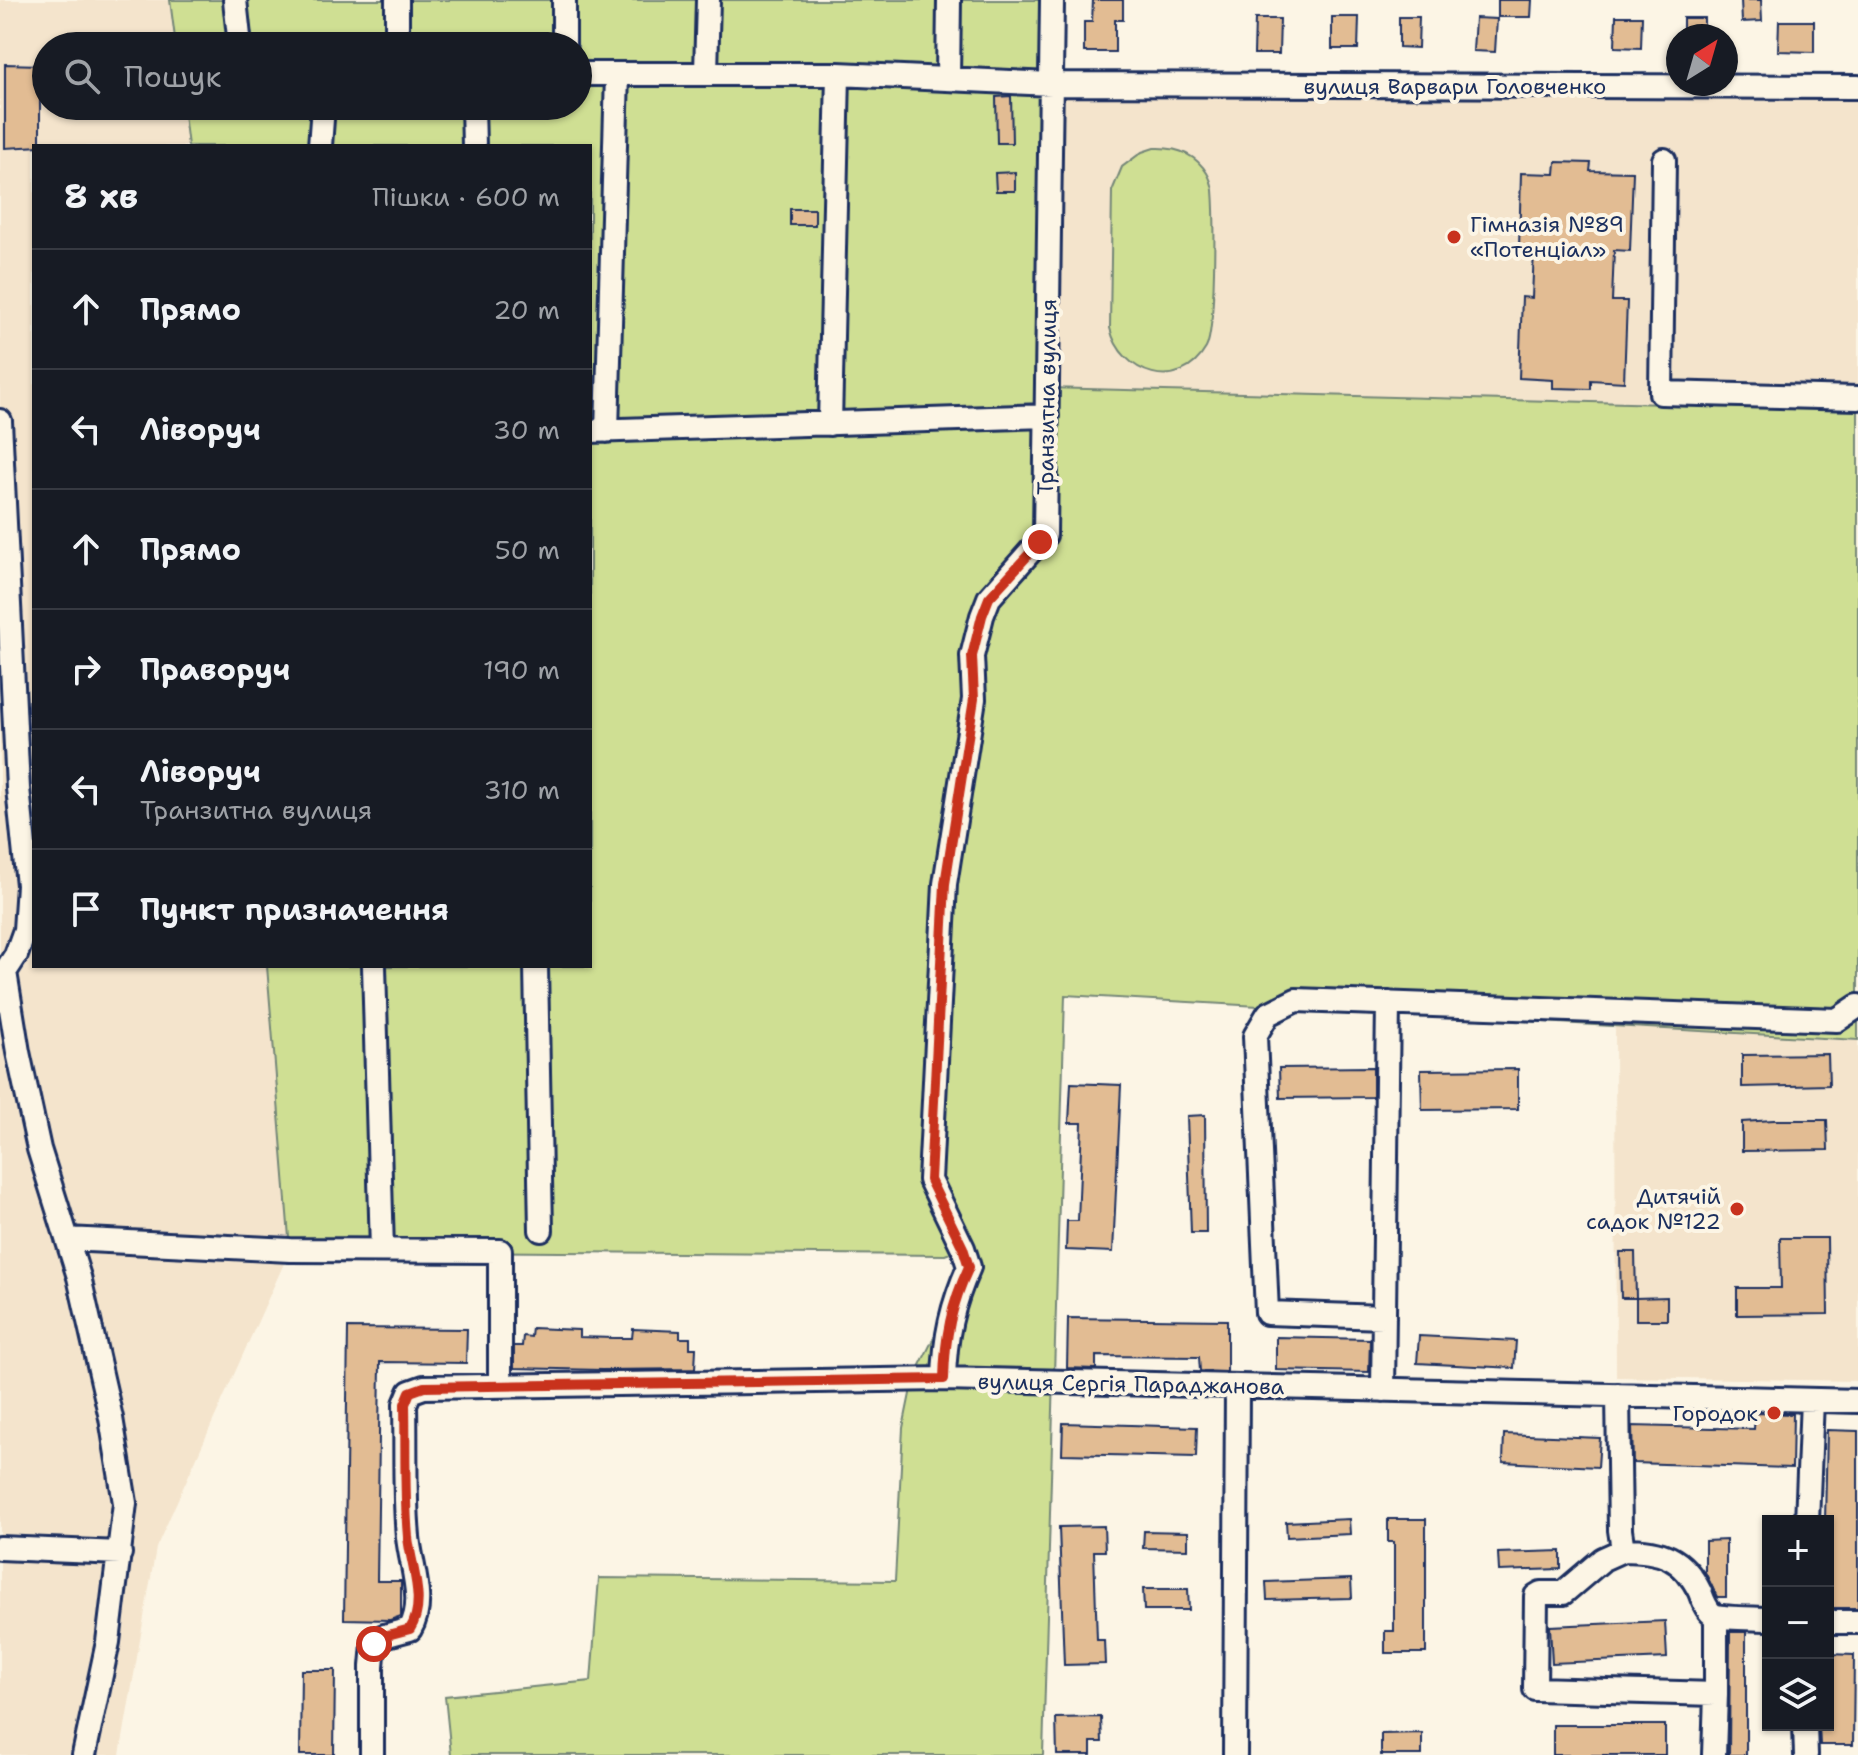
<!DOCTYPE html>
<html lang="uk">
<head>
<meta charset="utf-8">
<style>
  :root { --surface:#171b24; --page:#242831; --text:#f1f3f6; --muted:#9ea1a6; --line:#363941 }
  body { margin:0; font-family:"Shantell Sans",sans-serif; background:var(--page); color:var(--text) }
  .controls { position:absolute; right:24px; bottom:24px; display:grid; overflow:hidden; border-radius:0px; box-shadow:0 2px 6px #0004 }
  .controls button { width:72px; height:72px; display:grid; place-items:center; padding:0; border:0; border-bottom:2px solid var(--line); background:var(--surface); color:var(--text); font:40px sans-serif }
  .compass { position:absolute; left:1666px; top:24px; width:72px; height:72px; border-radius:50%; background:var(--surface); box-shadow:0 2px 6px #0004; rotate:37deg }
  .stop { position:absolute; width:24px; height:24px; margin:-18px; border:6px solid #c8321e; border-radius:50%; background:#fff }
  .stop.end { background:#c8321e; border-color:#fff; box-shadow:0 2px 8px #0008 }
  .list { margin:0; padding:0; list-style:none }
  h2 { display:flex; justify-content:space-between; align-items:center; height:104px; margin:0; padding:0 32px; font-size:34px }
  h2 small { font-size:26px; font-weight:400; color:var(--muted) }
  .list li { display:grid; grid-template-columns:52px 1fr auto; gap:24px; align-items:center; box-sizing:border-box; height:120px; padding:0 32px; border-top:2px solid var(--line) }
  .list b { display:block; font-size:30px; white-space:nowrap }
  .list p { margin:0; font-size:26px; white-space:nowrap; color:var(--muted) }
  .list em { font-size:26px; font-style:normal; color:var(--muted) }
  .icon { flex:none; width:44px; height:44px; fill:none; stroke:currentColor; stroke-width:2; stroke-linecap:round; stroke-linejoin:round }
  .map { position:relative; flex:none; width:1858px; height:1755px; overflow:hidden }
  .search { position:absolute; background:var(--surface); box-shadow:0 2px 6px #0004; left:32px; top:32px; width:560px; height:88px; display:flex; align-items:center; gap:20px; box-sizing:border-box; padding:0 28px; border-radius:44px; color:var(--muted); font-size:30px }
  .panel { position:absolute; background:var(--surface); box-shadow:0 2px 6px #0004; left:32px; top:144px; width:560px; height:824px; border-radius:0px }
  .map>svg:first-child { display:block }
</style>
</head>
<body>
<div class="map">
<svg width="1858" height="1755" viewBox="0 0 1858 1755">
  <rect width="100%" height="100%" fill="#fcf5e5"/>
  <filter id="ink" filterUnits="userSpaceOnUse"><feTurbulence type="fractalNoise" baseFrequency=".0125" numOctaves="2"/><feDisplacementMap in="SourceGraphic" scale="16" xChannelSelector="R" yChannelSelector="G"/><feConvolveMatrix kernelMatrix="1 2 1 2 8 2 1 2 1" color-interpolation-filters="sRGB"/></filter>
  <g filter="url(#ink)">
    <path fill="#f4e4cc" d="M 0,0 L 170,0 L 176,46 L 46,46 L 46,106 L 183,106 L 188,146 L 34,146 L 34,966 L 267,966 L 290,1250 L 156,1548 L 120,1755 L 0,1755 Z
      M 1052,84 L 1858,87 L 1858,409 L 1047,388 Z
      M 1615,1026 L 1858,1040 L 1858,1381 L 1616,1377 Z"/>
    <path fill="#cfdf93" stroke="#758778" stroke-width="2" d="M 170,0 L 1052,0 L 1048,388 L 1858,409 L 1858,1040 L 1065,995 L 1043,1755 L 451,1755 L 445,1696 L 591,1681 L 599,1578 L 895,1581 L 903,1428 L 913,1379 L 957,1292 L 963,1248 L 945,1255 L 290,1250 L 267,966 L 590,966 L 590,146 L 188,146 L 183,106 L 578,106 L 578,46 L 176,46 Z
      M 1154,148 C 1176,147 1195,153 1207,173 C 1210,178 1212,184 1213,190 C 1215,215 1216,330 1206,348 C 1180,394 1121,375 1110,328 L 1112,191 L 1122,167 L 1142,152 Z"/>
    <path fill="#e2bc93" stroke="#1b2f5e" stroke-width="2" d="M 1093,0 L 1123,0 L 1123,20 L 1115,20 L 1115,52 L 1084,52 L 1084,22 L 1092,22 Z
      M 1498,0 L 1532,0 L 1531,17 L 1498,17 Z
      M 1741,0 L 1761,0 L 1762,21 L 1742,22 Z
      M 1616,16 L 1642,16 L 1641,48 L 1615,47 Z
      M 1332,17 L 1359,17 L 1358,49 L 1332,49 Z
      M 1399,17 L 1419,17 L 1418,48 L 1399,47 Z
      M 1475,18 L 1497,19 L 1495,52 L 1473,51 Z
      M 1683,18 L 1704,18 L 1704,36 L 1683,36 Z
      M 1255,19 L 1280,19 L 1279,54 L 1254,54 Z
      M 1779,21 L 1814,21 L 1814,52 L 1778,51 Z
      M 5,64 L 40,65 L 40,146 L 5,148 Z
      M 1011,96 L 1012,143 L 997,143 L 996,97 Z
      M 1556,162 L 1591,163 L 1590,171 L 1633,172 L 1630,251 L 1614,250 L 1612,301 L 1627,301 L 1624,382 L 1591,380 L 1591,389 L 1553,388 L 1553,380 L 1519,378 L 1522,297 L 1532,298 L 1534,249 L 1519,249 L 1521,173 L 1555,174 Z
      M 1015,172 L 1015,191 L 996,191 L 995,173 Z
      M 790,209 L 815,209 L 815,225 L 790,225 Z
      M 1828,1054 L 1829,1085 L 1742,1087 L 1742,1055 Z
      M 1373,1067 L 1373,1097 L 1280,1098 L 1279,1068 Z
      M 1518,1069 L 1518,1109 L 1422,1110 L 1421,1070 Z
      M 1071,1083 L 1121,1085 L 1113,1252 L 1066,1250 L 1067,1221 L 1078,1221 L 1082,1123 L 1069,1123 Z
      M 1205,1115 L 1206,1233 L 1191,1233 L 1187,1116 Z
      M 1774,1120 L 1827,1120 L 1828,1150 L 1742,1151 L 1742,1122 Z
      M 1780,1238 L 1827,1238 L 1828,1314 L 1737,1315 L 1737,1288 L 1781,1288 Z
      M 1620,1252 L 1635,1252 L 1636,1298 L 1621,1298 Z
      M 1667,1297 L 1667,1320 L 1636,1320 L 1636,1298 Z
      M 1068,1318 L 1227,1320 L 1227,1372 L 1200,1371 L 1199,1357 L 1096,1356 L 1096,1369 L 1067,1368 Z
      M 348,1328 L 467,1329 L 466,1363 L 380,1362 L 377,1581 L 401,1581 L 401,1616 L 390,1620 L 344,1619 Z
      M 532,1328 L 579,1330 L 579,1337 L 614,1338 L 632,1338 L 633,1329 L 680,1331 L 680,1338 L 690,1338 L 690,1348 L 696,1348 L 695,1369 L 602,1370 L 514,1368 L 514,1346 L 522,1346 L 523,1336 L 531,1337 Z
      M 1419,1336 L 1516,1341 L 1514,1368 L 1417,1363 Z
      M 1276,1337 L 1370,1339 L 1369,1372 L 1276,1370 Z
      M 1755,1413 L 1793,1414 L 1792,1468 L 1633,1463 L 1632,1426 L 1754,1429 Z
      M 1063,1423 L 1197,1427 L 1196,1457 L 1062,1454 Z
      M 1827,1430 L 1858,1431 L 1858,1608 L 1828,1608 L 1828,1521 L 1825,1521 Z
      M 1504,1434 L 1600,1438 L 1598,1467 L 1503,1462 Z
      M 1349,1519 L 1350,1534 L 1287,1537 L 1286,1522 Z
      M 1388,1519 L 1426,1519 L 1426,1653 L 1385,1653 L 1385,1631 L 1394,1631 L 1394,1542 L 1388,1542 Z
      M 1104,1526 L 1105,1551 L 1094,1551 L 1097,1640 L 1104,1640 L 1105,1664 L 1064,1665 L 1059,1527 Z
      M 1144,1531 L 1188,1532 L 1188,1549 L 1143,1548 Z
      M 1726,1540 L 1726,1597 L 1717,1597 L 1705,1572 L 1705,1541 Z
      M 1561,1551 L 1561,1569 L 1499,1571 L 1498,1553 Z
      M 1351,1579 L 1352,1598 L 1267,1600 L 1266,1582 Z
      M 1143,1589 L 1188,1589 L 1189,1610 L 1144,1610 Z
      M 1665,1621 L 1667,1658 L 1552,1663 L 1550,1626 Z
      M 1730,1632 L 1746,1632 L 1746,1755 L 1729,1755 Z
      M 1828,1654 L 1854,1655 L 1853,1745 L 1820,1745 L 1819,1725 L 1828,1725 Z
      M 301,1670 L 335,1670 L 334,1755 L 300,1755 Z
      M 1101,1717 L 1102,1742 L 1091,1742 L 1091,1755 L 1057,1755 L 1056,1718 Z
      M 1553,1725 L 1665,1725 L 1665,1755 L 1553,1755 Z
      M 1422,1733 L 1422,1755 L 1381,1755 L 1381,1734 Z"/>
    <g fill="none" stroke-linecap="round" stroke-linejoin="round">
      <defs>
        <path id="minor" d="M 235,0 L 240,46
          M 397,0 L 397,46
          M 564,46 L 564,0
          M 706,72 L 708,0
          M 578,74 L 838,74 L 1052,84 L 1858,87
          M 948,78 L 949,0
          M 473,106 L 474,146
          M 320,146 L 323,106
          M 1664,160 L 1661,393 L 1858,398
          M 0,421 L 18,788 L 28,885 L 25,930 L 16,955 L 5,972 L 18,1052 L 39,1149 L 79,1277 L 111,1418 L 125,1503 L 108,1642 L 84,1755
          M 830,424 L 838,74
          M 590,431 L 1047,416
          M 607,431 L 617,74
          M 374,966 L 382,1250
          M 536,966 L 541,1230
          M 67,1239 L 290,1250 L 500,1251 L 500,1386
          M 1384,1317 L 1267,1313 L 1255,1036 L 1268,1014 L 1296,1000 L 1837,1020 L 1858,1006
          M 944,1379 C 945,1337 952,1305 969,1267 L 963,1248 L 930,1180 L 945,884 L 974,699 L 972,656 L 982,616 L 989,598 L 1045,535 L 1052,0
          M 1383,1390 L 1388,1003
          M 1618,1395 L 1620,1530 L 1623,1550 C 1661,1550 1683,1557 1700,1592 C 1703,1600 1706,1609 1712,1614 C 1720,1619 1756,1618 1768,1619
          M 1807,1521 L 1812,1400
          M 0,1548 L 120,1553
          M 1623,1550 L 1603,1559 L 1563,1593 L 1541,1593 L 1536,1596 L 1535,1689 L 1716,1694 L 1716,1617
          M 1828,1622 L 1858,1622
          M 1805,1725 L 1806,1755
          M 372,1755 L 372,1666 L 374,1644 L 384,1636 L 410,1629 C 426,1602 411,1567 408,1537 C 404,1493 406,1448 405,1404 L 410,1392 L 424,1387 L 944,1379 L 1858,1401
          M 1235,1755 L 1237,1386
          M 1714,1755 L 1716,1694"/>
      </defs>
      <use href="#minor" stroke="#1b2f5e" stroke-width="28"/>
      <use href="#minor" stroke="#fcf5e5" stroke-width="22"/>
    </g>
  </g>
  <g fill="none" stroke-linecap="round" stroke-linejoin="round" filter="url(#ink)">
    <path stroke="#c8321e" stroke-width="10" d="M 374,1644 L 384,1636 L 410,1629 C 427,1602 411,1567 408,1537 C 404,1493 406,1448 405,1404 L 410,1392 L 424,1387 L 944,1379 C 945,1337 951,1305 969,1267 L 963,1248 L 930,1180 L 945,884 L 974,699 L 972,656 L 982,616 L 989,598 L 1040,542"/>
  </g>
  <g fill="#c8321e" stroke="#fcf5e5" stroke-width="3">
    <circle cx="1454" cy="237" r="8"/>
    <circle cx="1737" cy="1209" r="8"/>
    <circle cx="1774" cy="1413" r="8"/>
  </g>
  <g text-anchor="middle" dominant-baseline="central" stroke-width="8" stroke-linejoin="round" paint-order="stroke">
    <g font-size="22" fill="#1b2f5e" stroke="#fcf5e5">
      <text x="1455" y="86">вулиця Варвари Головченко</text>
      <text transform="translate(1047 397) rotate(-89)">Транзитна вулиця</text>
      <text transform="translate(1131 1384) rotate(1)">вулиця Сергія Параджанова</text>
    </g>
    <g font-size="22" fill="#1b2f5e" stroke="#fcf5e5" text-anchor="end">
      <text x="1470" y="224" text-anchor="start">Гімназія №89<tspan x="1470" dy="25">«Потенціал»</tspan></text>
      <text x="1721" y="1196">Дитячій<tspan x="1721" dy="25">садок №122</tspan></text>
      <text x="1758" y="1413">Городок</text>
    </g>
  </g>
</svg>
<div class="controls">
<button>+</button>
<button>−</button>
<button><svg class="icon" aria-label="layers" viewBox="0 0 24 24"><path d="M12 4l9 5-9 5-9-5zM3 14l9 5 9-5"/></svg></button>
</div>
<svg class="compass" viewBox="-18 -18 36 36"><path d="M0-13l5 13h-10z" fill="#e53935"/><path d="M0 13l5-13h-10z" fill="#9ea1a6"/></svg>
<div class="stop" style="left:374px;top:1644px"></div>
<div class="stop end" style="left:1040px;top:542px"></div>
<div class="search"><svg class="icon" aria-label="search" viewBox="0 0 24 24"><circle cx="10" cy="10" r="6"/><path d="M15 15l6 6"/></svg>Пошук</div>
<section class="panel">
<h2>8 хв<small>Пішки · 600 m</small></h2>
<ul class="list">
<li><svg class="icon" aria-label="ahead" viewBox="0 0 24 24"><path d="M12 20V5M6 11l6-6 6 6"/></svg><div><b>Прямо</b></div><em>20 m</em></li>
<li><svg class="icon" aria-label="left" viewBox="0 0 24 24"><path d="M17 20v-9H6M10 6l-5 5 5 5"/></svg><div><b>Ліворуч</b></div><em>30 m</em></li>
<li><svg class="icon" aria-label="ahead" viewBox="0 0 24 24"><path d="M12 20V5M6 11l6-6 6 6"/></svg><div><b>Прямо</b></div><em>50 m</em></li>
<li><svg class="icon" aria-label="right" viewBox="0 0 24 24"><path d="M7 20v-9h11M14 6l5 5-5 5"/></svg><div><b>Праворуч</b></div><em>190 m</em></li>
<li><svg class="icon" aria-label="left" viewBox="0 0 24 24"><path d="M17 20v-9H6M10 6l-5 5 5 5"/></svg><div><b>Ліворуч</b><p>Транзитна вулиця</p></div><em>310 m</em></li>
<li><svg class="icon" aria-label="arrive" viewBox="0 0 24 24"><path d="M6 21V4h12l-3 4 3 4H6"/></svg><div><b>Пункт призначення</b></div></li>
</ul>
</section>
</div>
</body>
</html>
